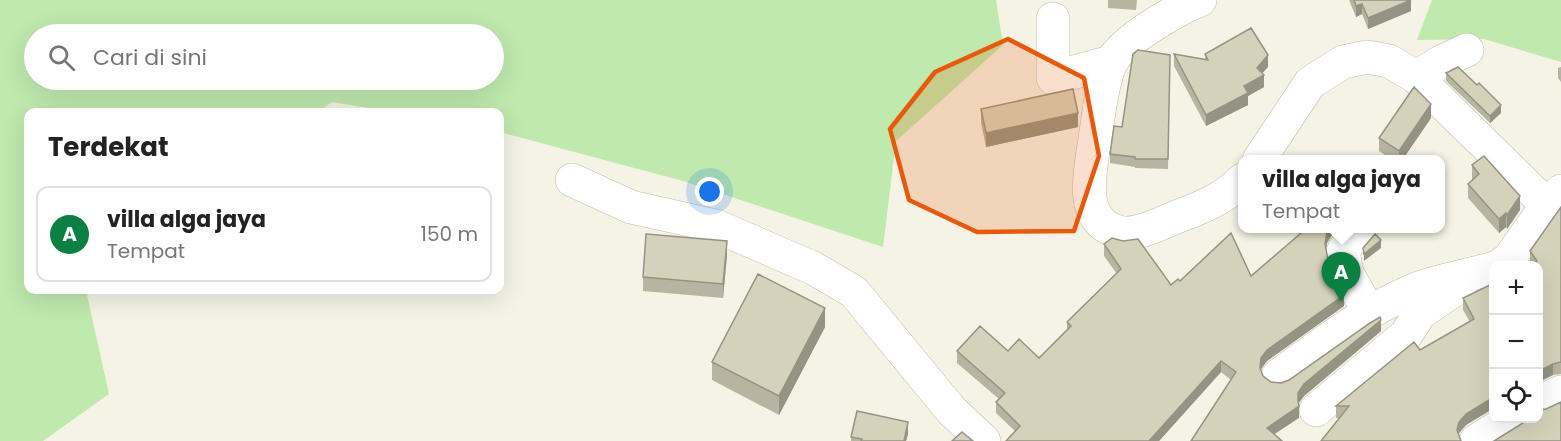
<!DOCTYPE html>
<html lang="id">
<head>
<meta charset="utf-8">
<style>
  :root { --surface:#fff; --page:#f6f6f6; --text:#222; --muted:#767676; --line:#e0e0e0; --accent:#0b8043 }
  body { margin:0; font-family:Poppins,sans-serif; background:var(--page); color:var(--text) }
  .controls { position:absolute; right:18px; bottom:18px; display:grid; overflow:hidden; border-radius:12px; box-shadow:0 6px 24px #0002 }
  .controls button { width:54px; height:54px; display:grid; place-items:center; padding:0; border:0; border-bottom:2px solid var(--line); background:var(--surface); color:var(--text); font:30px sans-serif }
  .you { position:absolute; left:710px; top:192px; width:21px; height:21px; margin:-15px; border:4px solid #fff; border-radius:50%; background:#1a73e8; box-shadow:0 0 0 9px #1a73e833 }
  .badge { display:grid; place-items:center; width:39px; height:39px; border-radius:50%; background:var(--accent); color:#fff; font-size:20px; font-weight:700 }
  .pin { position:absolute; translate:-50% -50px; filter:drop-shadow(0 2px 3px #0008) }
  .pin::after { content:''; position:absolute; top:32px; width:21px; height:18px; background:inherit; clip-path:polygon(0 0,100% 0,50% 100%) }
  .popup { position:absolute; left:1238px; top:155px; width:207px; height:78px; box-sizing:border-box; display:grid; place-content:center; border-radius:12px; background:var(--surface); filter:drop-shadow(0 2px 4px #0005); font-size:20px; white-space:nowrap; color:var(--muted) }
  .popup b { font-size:22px; color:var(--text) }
  .popup::after { content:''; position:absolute; left:50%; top:100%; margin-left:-12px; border:12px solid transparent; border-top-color:var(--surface) }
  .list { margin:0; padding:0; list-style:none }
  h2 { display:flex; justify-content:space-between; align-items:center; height:78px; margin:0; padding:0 24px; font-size:26px }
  h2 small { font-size:20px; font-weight:400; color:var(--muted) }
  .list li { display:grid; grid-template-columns:39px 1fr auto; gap:18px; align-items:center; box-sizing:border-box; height:96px; margin:0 12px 12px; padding:0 12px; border:2px solid var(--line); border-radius:12px }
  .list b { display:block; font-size:22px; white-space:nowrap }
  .list p { margin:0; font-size:20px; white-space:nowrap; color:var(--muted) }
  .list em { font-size:20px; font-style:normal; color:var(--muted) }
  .icon { flex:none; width:33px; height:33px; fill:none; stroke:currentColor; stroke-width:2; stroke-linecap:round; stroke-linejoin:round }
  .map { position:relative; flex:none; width:1561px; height:441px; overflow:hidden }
  .search { position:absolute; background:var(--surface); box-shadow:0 6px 24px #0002; left:24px; top:24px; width:480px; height:66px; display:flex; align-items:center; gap:15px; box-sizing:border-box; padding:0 21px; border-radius:33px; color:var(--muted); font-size:22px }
  .panel { position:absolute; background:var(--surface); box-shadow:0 6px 24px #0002; left:24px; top:108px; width:480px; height:186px; border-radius:12px }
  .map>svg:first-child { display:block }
</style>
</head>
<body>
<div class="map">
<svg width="1561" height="441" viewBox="0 0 1561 441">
  <rect width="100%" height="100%" fill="#f4f3e6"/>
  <path fill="#bfe9ad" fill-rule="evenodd" d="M 0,0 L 996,0 L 1003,45 L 896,141 L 883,247 L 683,181 L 500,132 L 500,112 L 393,112 L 332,102 L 318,112 L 28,112 L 28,290 L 93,290 L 87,295 L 109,394 L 43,441 L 0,441 ZM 34,34 L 494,34 L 494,80 L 34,80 Z
    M 1432,0 L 1561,0 L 1561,62 L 1484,39 L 1417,40 Z"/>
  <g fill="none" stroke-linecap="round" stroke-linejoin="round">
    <defs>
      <path id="minor" d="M 1200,0 C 1176,10 1122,40 1111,63 C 1102,81 1098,119 1095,139 C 1091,167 1078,217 1113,230 C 1117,231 1122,234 1126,233 C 1142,233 1160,224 1174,218 C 1197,209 1225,199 1242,180
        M 1053,19 L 1053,78 L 1111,62
        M 1416,77 L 1441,62 L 1467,50
        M 1259,160 L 1310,83 L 1343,62 L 1367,57 L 1389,61 L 1416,77 L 1547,205
        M 572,180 L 631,207 L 716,226 L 813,268 L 854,292 L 951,410 L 984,441
        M 1362,228 L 1349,242 L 1343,252 L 1347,273 L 1369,312
        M 1499,266 L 1509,259 L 1547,205 L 1561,191
        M 1278,376 C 1321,344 1364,311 1414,290 C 1439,280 1467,276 1494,268
        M 1538,403 L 1561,392
        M 1316,410 L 1406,335 L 1420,313 L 1461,285
        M 1476,441 L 1513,418"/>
    </defs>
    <use href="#minor" stroke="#bfbda8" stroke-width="34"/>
    <use href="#minor" stroke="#fff" stroke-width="33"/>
  </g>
  <path fill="#b7b5a1" d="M 1108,0 L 1137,0 L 1136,10 L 1108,8 Z
    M 1349,0 L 1411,0 L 1411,11 L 1368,29 L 1362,14 L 1356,17 Z
    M 1174,54 L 1205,59 L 1205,54 L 1268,67 L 1262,73 L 1264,87 L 1248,96 L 1248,105 L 1206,126 L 1174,66 Z
    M 1170,55 L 1168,169 L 1135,168 L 1135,167 L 1110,163 L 1110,154 L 1122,127 Z
    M 1561,67 L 1561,82 L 1558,78 L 1558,68 Z
    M 1446,73 L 1501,113 L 1490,123 L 1446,81 Z
    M 981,109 L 1078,127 L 986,147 L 981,123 Z
    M 1431,118 L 1403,159 L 1391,159 L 1379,151 L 1379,138 Z
    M 1472,165 L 1520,210 L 1507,229 L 1506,227 L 1499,233 L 1468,198 L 1468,184 L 1473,180 L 1472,179 Z
    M 1561,207 L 1561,374 L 1553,375 L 1531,264 L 1530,262 L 1530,251 Z
    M 1307,228 L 1336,228 L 1327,243 L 1326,250 L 1329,265 L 1344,306 L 1267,361 L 1261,369 L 1263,376 L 1271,382 L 1281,383 L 1289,380 L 1381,331 L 1304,396 L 1298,404 L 1299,418 L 1191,441 L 1231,380 L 1221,372 L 1159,441 L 1006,441 L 1015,431 L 996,413 L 996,402 L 999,399 L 957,363 L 957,351 L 1008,351 L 1039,358 L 1067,329 L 1067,322 L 1117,274 L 1104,256 L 1104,244 L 1171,285 L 1180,281 L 1251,276 Z
    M 727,255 L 723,298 L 643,291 L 643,277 Z
    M 1494,283 L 1494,408 L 1466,425 L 1459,433 L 1459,435 L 1336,418 L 1336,406 L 1420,350 L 1470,322 L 1463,310 L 1463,298 Z
    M 825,327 L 779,415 L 712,380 L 712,362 Z
    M 908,434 L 906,441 L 851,441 L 851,437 Z"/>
  <path fill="#959383" d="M 1411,0 L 1411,11 L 1368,29 L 1368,18 Z
    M 1362,4 L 1362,14 L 1356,17 L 1356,6 Z
    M 1268,55 L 1268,67 L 1257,79 L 1264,75 L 1264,87 L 1248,96 L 1248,105 L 1206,126 L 1206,115 L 1244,86 L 1257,68 Z
    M 1431,104 L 1431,118 L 1403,159 L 1399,159 L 1399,151 Z
    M 1501,105 L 1501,113 L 1490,123 L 1490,116 Z
    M 1078,113 L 1078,127 L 986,147 L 986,133 Z
    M 1520,196 L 1520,210 L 1507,229 L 1507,215 Z
    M 1506,213 L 1506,227 L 1499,233 L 1499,219 Z
    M 1329,228 L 1336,228 L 1327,243 L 1325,256 L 1325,244 L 1327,232 Z
    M 1381,240 L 1381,248 L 1364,261 L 1364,254 Z
    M 727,241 L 727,255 L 723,298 L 723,284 Z
    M 1344,295 L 1344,306 L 1267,361 L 1261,369 L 1260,368 L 1261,358 L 1267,350 Z
    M 825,308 L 825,327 L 779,415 L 779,396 Z
    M 1381,320 L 1381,331 L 1304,396 L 1298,404 L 1299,406 L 1299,418 L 1267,439 L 1267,428 L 1304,384 Z
    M 1221,361 L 1221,372 L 1159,441 L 1149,441 Z
    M 1553,364 L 1553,375 L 1539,382 L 1539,371 Z
    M 1494,397 L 1494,408 L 1466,425 L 1459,433 L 1457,441 L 1457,430 L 1459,422 L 1466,414 Z
    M 908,422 L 908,434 L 906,441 L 904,441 Z"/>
  <path fill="#d5d2bb" stroke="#959383" stroke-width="1.5" d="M 1354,0 L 1411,0 L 1368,18 L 1362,4 L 1356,6 Z
    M 1251,28 L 1268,55 L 1257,68 L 1264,75 L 1244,86 L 1248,93 L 1206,115 L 1174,54 L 1208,60 L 1205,54 Z
    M 1138,50 L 1170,55 L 1168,159 L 1135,159 L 1135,157 L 1110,154 L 1114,126 L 1122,127 L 1133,54 Z
    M 1458,67 L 1477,85 L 1479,83 L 1501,105 L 1490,116 L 1446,73 Z
    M 1414,87 L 1431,104 L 1399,151 L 1379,138 Z
    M 1073,89 L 1078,113 L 986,133 L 981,109 Z
    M 1484,156 L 1520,196 L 1507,215 L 1506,213 L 1499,219 L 1468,184 L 1479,174 L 1472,165 Z
    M 1561,207 L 1561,362 L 1553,364 L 1539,371 L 1539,266 L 1528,266 L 1537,261 L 1530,251 Z
    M 1307,228 L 1329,228 L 1327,232 L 1325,244 L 1329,265 L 1344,295 L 1267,350 L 1261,358 L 1260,368 L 1263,376 L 1271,382 L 1281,383 L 1289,380 L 1370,323 L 1380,317 L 1381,320 L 1304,384 L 1298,393 L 1298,401 L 1299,406 L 1267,428 L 1282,441 L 1191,441 L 1236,372 L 1221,361 L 1149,441 L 1006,441 L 1020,426 L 996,402 L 1005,393 L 957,351 L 980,326 L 1008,351 L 1019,339 L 1039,358 L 1071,326 L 1067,322 L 1121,269 L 1104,244 L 1112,238 L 1123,241 L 1138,239 L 1171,285 L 1178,279 L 1180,281 L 1231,233 L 1251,276 Z
    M 646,234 L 727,241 L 723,284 L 643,277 Z
    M 1375,234 L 1381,240 L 1364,254 L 1363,248 Z
    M 758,274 L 825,308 L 779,396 L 712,362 Z
    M 1494,283 L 1494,397 L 1466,414 L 1459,422 L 1457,430 L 1461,441 L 1321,441 L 1349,406 L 1336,406 L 1414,342 L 1420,350 L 1474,319 L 1463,298 Z
    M 1561,402 L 1561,441 L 1494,441 L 1523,423 L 1527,418 L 1539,418 L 1539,410 L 1546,409 Z
    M 857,411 L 908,422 L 904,441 L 861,441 L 862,439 L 851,437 Z
    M 962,432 L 973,441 L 952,441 Z"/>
  <path fill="#e8590c" fill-opacity="0.2" stroke="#e8590c" stroke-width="4.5" stroke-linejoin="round" d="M 1008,39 L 1084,78 L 1099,156 L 1074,231 L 977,232 L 909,200 L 890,129 L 935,72 Z"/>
</svg>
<div class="controls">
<button>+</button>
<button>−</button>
<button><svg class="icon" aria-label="locate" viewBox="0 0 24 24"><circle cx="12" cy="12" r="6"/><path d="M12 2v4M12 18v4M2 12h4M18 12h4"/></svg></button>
</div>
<div class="you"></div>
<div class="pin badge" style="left:1341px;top:302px">A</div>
<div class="popup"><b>villa alga jaya</b>Tempat</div>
<div class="search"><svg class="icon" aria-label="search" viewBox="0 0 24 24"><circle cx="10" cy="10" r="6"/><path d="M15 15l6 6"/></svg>Cari di sini</div>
<section class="panel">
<h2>Terdekat<small></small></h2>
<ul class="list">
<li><span class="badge">A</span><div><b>villa alga jaya</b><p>Tempat</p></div><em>150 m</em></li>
</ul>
</section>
</div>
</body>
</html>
